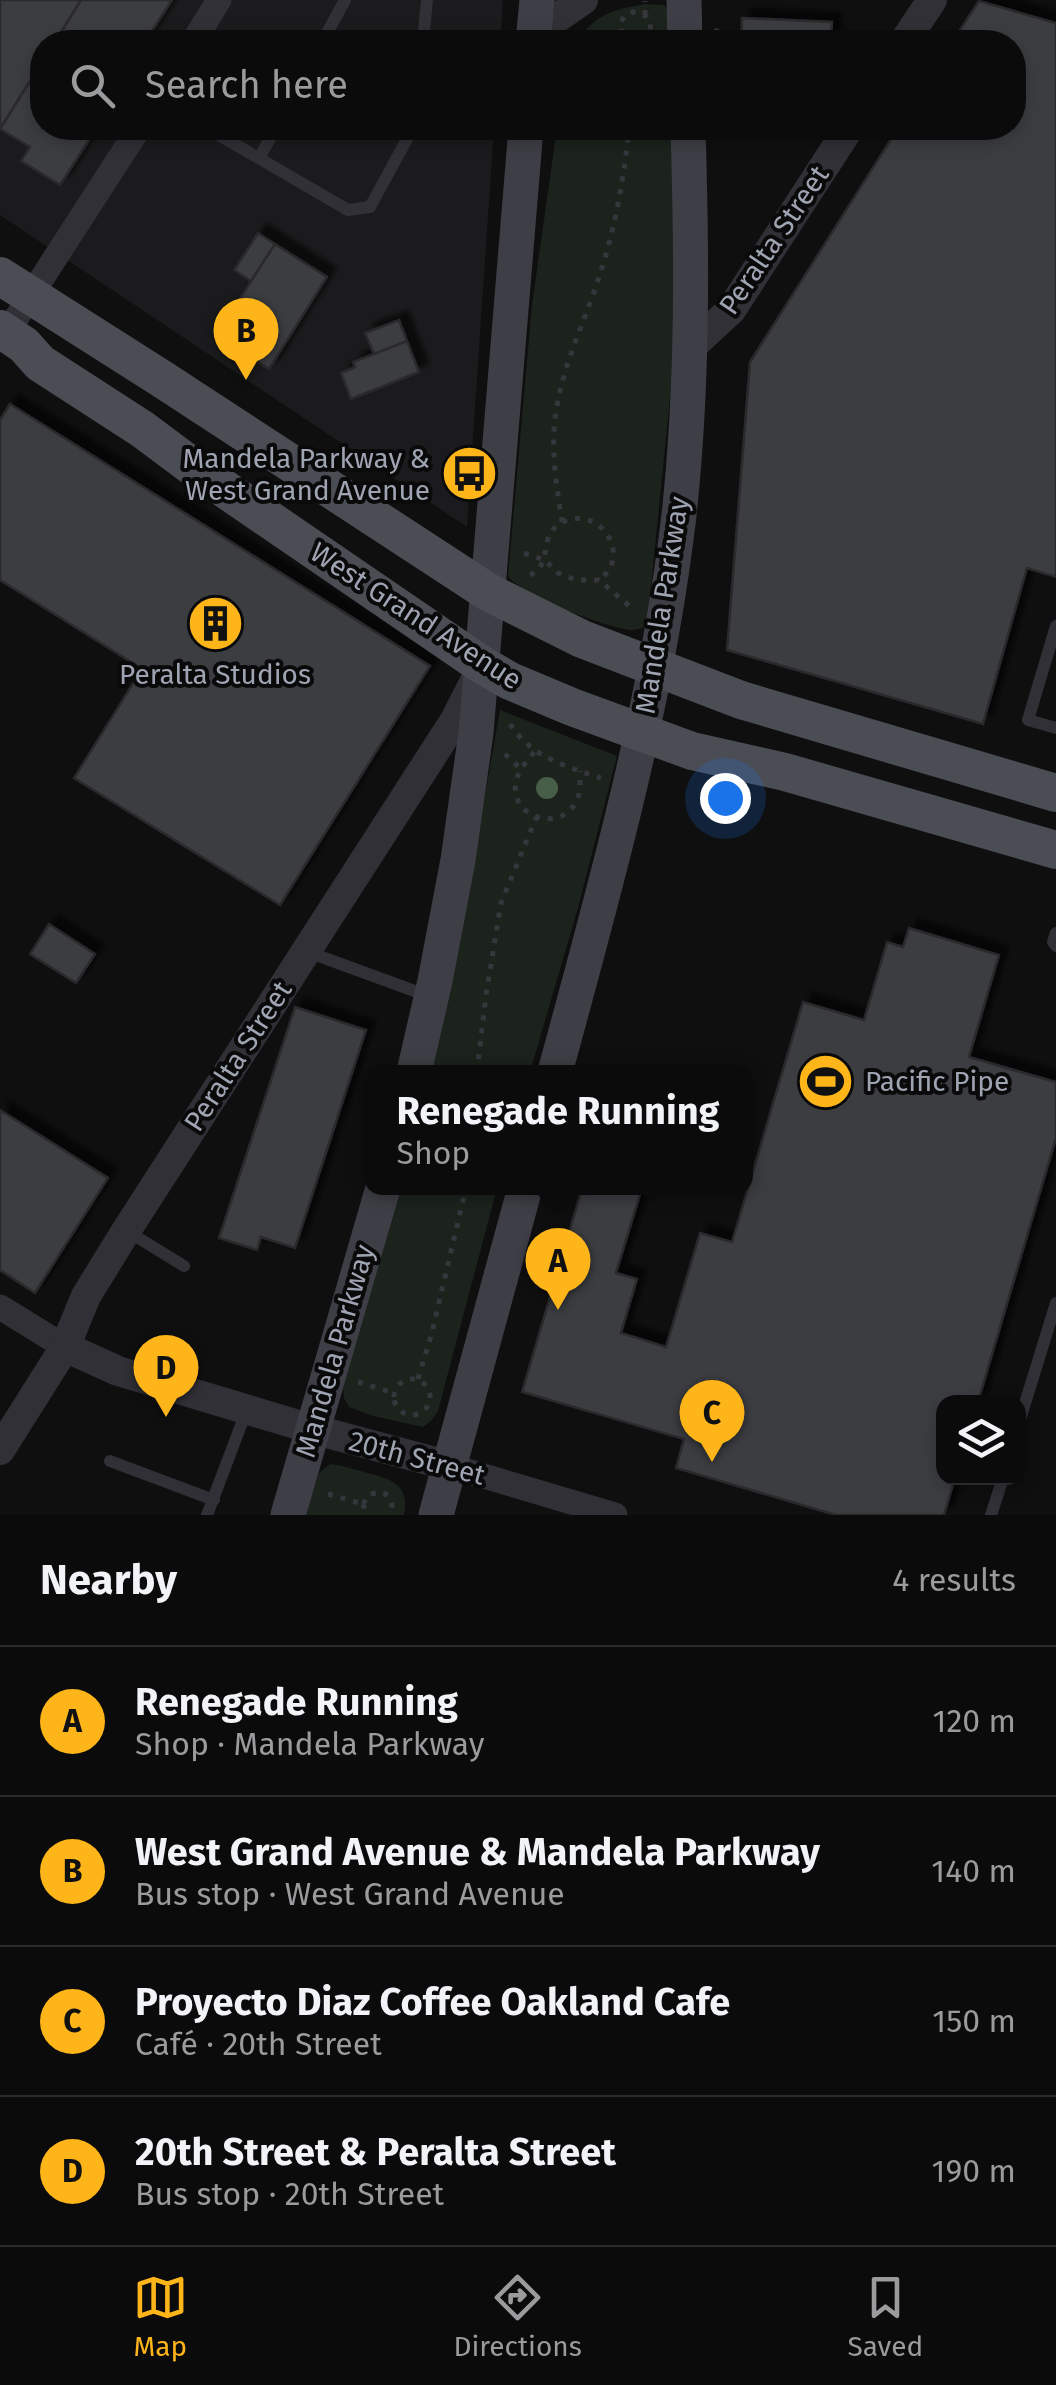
<!DOCTYPE html>
<html lang="en">
<head>
<meta charset="utf-8">
<style>
  :root { --surface:#0b0b0c; --page:#19191a; --text:#f1f3f6; --muted:#9a9b9d; --line:#2b2b2d; --accent:#feb519 }
  body { margin:0; font-family:"Fira Sans",sans-serif; background:var(--page); color:var(--text) }
  .controls { position:absolute; right:30px; bottom:30px; display:grid; overflow:hidden; border-radius:20px; box-shadow:0 5px 15px #0003 }
  .controls button { width:90px; height:90px; display:grid; place-items:center; padding:0; border:0; border-bottom:2px solid var(--line); background:var(--surface); color:var(--text); font:50px sans-serif }
  .you { position:absolute; left:725px; top:798px; width:35px; height:35px; margin:-25px; border:8px solid #fff; border-radius:50%; background:#1a73e8; box-shadow:0 0 0 15px #1a73e833 }
  .badge { display:grid; place-items:center; width:65px; height:65px; border-radius:50%; background:var(--accent); color:#111; font-size:32px; font-weight:700 }
  .pin { position:absolute; translate:-50% -82px; filter:drop-shadow(0 2px 5px #0008) }
  .pin::after { content:''; position:absolute; top:52px; width:35px; height:30px; background:inherit; clip-path:polygon(0 0,100% 0,50% 100%) }
  .popup { position:absolute; left:363px; top:1065px; width:390px; height:130px; box-sizing:border-box; display:grid; place-content:center; border-radius:20px; background:var(--surface); filter:drop-shadow(0 2px 8px #0005); font-size:32px; white-space:nowrap; color:var(--muted) }
  .popup b { font-size:38px; color:var(--text) }
  .popup::after { content:''; position:absolute; left:50%; top:100%; margin-left:-20px; border:20px solid transparent; border-top-color:var(--surface) }
  .list { margin:0; padding:0; list-style:none }
  h2 { display:flex; justify-content:space-between; align-items:center; height:130px; margin:0; padding:0 40px; font-size:42px }
  h2 small { font-size:32px; font-weight:400; color:var(--muted) }
  .list li { display:grid; grid-template-columns:65px 1fr auto; gap:30px; align-items:center; box-sizing:border-box; height:150px; padding:0 40px; border-top:2px solid var(--line) }
  .list b { display:block; font-size:38px; white-space:nowrap }
  .list p { margin:0; font-size:32px; white-space:nowrap; color:var(--muted) }
  .list em { font-size:32px; font-style:normal; color:var(--muted) }
  .icon { flex:none; width:55px; height:55px; fill:none; stroke:currentColor; stroke-width:2; stroke-linecap:round; stroke-linejoin:round }
  .map { position:relative; flex:none; width:1056px; height:1515px; overflow:hidden }
  .search { position:absolute; background:var(--surface); box-shadow:0 5px 15px #0003; left:30px; right:30px; top:30px; height:110px; display:flex; align-items:center; gap:25px; box-sizing:border-box; padding:0 35px; border-radius:40px; color:var(--muted); font-size:38px }
  .sheet { height:730px; background:var(--surface) }
  nav { display:flex; justify-content:space-around; align-items:center; box-sizing:border-box; height:140px; border-top:2px solid var(--line); background:var(--surface); font-size:28px; color:var(--muted) }
  nav a { display:grid; justify-items:center; gap:5px }
  nav .on { color:var(--accent) }
  .map>svg:first-child { display:block }
</style>
</head>
<body>
<div class="map">
<svg width="1056" height="1515" viewBox="0 0 1056 1515">
  <defs>
    <filter id="shadow"><feDropShadow dx="9" dy="-9" stdDeviation="2.5" flood-color="#0009"/></filter>
  </defs>
  <rect width="100%" height="100%" fill="#0f0f10"/>
  <path fill="#1b1b1d" d="M 0,0 L 503,0 L 500,42 L 42,42 L 42,128 L 494,128 L 467,527 L 0,215 Z"/>
  <path fill="#1b231c" d="M 646,4 L 664,5 L 669,12 L 670,42 L 577,42 C 594,14 615,9 646,4 Z
    M 557,128 L 673,128 L 675,348 L 647,627 C 642,628 635,630 631,630 C 606,628 521,595 508,576 L 532,305 Z
    M 500,710 L 617,756 L 578,908 L 530,1072 L 429,1072 L 474,858 Z
    M 399,1188 L 497,1188 L 438,1411 L 431,1421 L 423,1427 L 373,1416 L 349,1407 L 344,1398 L 343,1388 Z
    M 330,1464 C 342,1465 353,1469 364,1472 C 390,1479 410,1483 404,1515 L 305,1515 L 319,1473 Z"/>
  <path fill="#3b3c40" stroke="#29292c" stroke-width="2.5" filter="url(#shadow)" d="M 0,0 L 81,0 L 55,42 L 42,42 L 42,62 L 0,129 Z
    M 81,0 L 172,0 L 145,42 L 55,42 Z
    M 979,1 L 1056,23 L 1056,577 L 1027,568 L 983,724 L 727,650 L 750,362 L 898,128 L 1014,128 L 1014,42 L 952,42 Z
    M 742,18 L 832,22 L 831,42 L 741,42 Z
    M 42,62 L 42,128 L 91,128 L 89,131 L 93,134 L 60,185 L 21,161 L 30,147 L 0,129 Z
    M 258,233 L 275,244 L 251,281 L 234,270 Z
    M 275,244 L 327,277 L 269,369 L 216,336 Z
    M 399,320 L 407,341 L 374,354 L 365,333 Z
    M 407,341 L 419,372 L 351,399 L 341,373 L 355,367 L 353,362 Z
    M 10,404 L 430,666 L 280,905 L 74,778 L 142,669 L 0,580 L 0,420 Z
    M 49,924 L 95,954 L 76,983 L 30,954 Z
    M 909,928 L 999,955 L 969,1057 L 1056,1082 L 1056,1138 L 978,1402 L 944,1402 L 944,1478 L 955,1478 L 944,1515 L 836,1515 L 676,1468 L 684,1439 L 522,1392 L 582,1188 L 642,1188 L 616,1273 L 637,1279 L 621,1333 L 666,1347 L 700,1233 L 732,1242 L 803,1002 L 864,1020 L 887,942 L 903,947 Z
    M 295,1007 L 366,1030 L 295,1248 L 261,1237 L 257,1250 L 219,1238 Z
    M 0,1110 L 108,1178 L 35,1293 L 0,1270 Z"/>
  <g fill="none" stroke-linecap="round" stroke-linejoin="round">
    <path stroke="#36373d" stroke-width="5" stroke-dasharray="5 8" stroke-linecap="butt" d="M 645,15 L 645,1
      M 714,31 L 727,31
      M 631,42 L 622,36 L 620,23 L 625,16 L 633,12 L 646,16 L 651,23 L 649,36 L 641,42
      M 562,522 C 556,482 549,442 558,401 C 566,358 586,318 599,277 C 615,229 624,178 629,128
      M 524,553 L 545,560 L 558,573 L 576,580 L 599,580 L 634,610
      M 530,575 C 556,563 534,531 568,520 C 603,509 631,557 600,579
      M 510,724 C 531,757 565,766 601,778
      M 534,752 C 528,760 520,768 517,778 C 505,815 558,835 576,802 C 581,793 580,781 580,771
      M 505,754 L 521,769
      M 477,1072 L 486,995 L 501,903 L 536,818
      M 418,1379 L 431,1336 L 466,1188
      M394 1397a18 18 0 1 1 36 0a18 18 0 1 1-36 0Z
      M 358,1382 L 394,1393
      M 328,1494 L 363,1504
      M 363,1504 L 370,1494 L 382,1492 C 391,1496 395,1506 389,1515
      M 363,1504 L 367,1515"/>
    <path stroke="#303036" stroke-width="12" d="M 322,42 L 345,0
      M 423,42 L 427,0
      M 207,128 L 348,210 L 370,207 L 413,128
      M 259,158 L 276,128
      M 1056,626 L 1028,720 L 1056,728
      M 1056,933 L 1053,942 L 1056,946
      M 308,952 L 431,997
      M 127,1231 L 184,1266
      M 1018,1426 L 1056,1303
      M 110,1461 L 214,1500
      M 207,1515 L 246,1412
      M 991,1515 L 1003,1478"/>
    <path stroke="#303036" stroke-width="25" d="M 193,42 L 219,0
      M 6,334 L 139,128
      M 0,1307 L 65,1347
      M 450,1466 L 615,1515"/>
    <path stroke="#303036" stroke-width="30" d="M 534,34 L 583,0
      M 904,42 L 932,0
      M 691,347 L 731,310 L 849,128
      M 65,1347 L 118,1371 L 312,1429 L 450,1466
      M 0,1450 L 65,1347 L 86,1296 L 126,1231 L 455,720 L 478,675"/>
    <path stroke="#3e3f46" stroke-width="35" d="M 684,0 L 685,42
      M 533,42 L 537,0
      M 414,1072 L 435,981 L 458,860 L 476,733 L 526,128
      M 555,1072 C 605,888 657,705 679,515 C 693,386 692,257 688,128
      M 288,1515 L 383,1188
      M 436,1515 L 525,1188"/>
    <path stroke="#4b4d55" stroke-width="38" d="M 0,276 L 162,379 L 488,592 L 582,639 L 741,700 L 1056,793
      M 0,329 L 24,345 L 40,363 L 142,429 L 197,470 L 482,665 L 510,681 L 572,707 L 692,751 L 785,772 L 1056,850"/>
  </g>
  <circle fill="#475e49" cx="547" cy="788" r="11"/>
  <defs>
    <symbol id="bus-disc" viewBox="-11 -11 22 22"><circle r="9.5" fill="#feb519" stroke="#0a0a0b"/><path d="M-5-6H5V4H4V6H2V4H-2V6H-4V4H-5ZM-3.5-4V0h7V-4ZM-3.5 1.2v1.5H-2V1.2ZM2 1.2v1.5H3.5V1.2Z" fill="#111"/></symbol>
    <symbol id="building-disc" viewBox="-11 -11 22 22"><circle r="9.5" fill="#feb519" stroke="#0a0a0b"/><path d="M-4-6H4V6H1V3H-1V6H-4ZM-2.5-4.3h1.7v1.8h-1.7ZM.8-4.3h1.7v1.8H.8ZM-2.5-1h1.7V.8h-1.7ZM.8-1h1.7V.8H.8Z" fill="#111"/></symbol>
    <symbol id="stadium-disc" viewBox="-11 -11 22 22"><circle r="9.5" fill="#feb519" stroke="#0a0a0b"/><path d="M0-5a6.5 5 0 1 0 0 10a6.5 5 0 1 0 0-10ZM-3.5-1.8h7v3.6h-7Z" fill="#111"/></symbol>
  </defs>
  <g fill-rule="evenodd">
    <use href="#bus-disc" x="438" y="442" width="63" height="63"/>
    <use href="#building-disc" x="184" y="592" width="63" height="63"/>
    <use href="#stadium-disc" x="794" y="1050" width="63" height="63"/>
  </g>
  <g text-anchor="middle" dominant-baseline="central" stroke-width="8" stroke-linejoin="round" paint-order="stroke">
    <g font-size="28" fill="#9fa4b2" stroke="#0a0a0b">
      <text transform="translate(774 240) rotate(-56)">Peralta Street</text>
      <text transform="translate(662 605) rotate(-81)">Mandela Parkway</text>
      <text transform="translate(416 616) rotate(33)">West Grand Avenue</text>
      <text transform="translate(238 1056) rotate(-57)">Peralta Street</text>
      <text transform="translate(335 1351) rotate(-74)">Mandela Parkway</text>
      <text transform="translate(417 1458) rotate(15)">20th Street</text>
    </g>
    <g font-size="28" fill="#9fa4b2" stroke="#0a0a0b" text-anchor="end">
      <text x="430" y="458">Mandela Parkway &amp;<tspan x="430" dy="32">West Grand Avenue</tspan></text>
      <text x="215" y="674" text-anchor="middle">Peralta Studios</text>
      <text x="865" y="1081" text-anchor="start">Pacific Pipe</text>
    </g>
  </g>
</svg>
<div class="controls">
<button><svg class="icon" aria-label="layers" viewBox="0 0 24 24"><path d="M12 4l9 5-9 5-9-5zM3 14l9 5 9-5"/></svg></button>
</div>
<div class="you"></div>
<div class="pin badge" style="left:558px;top:1310px">A</div>
<div class="popup"><b>Renegade Running</b>Shop</div>
<div class="pin badge" style="left:246px;top:380px">B</div>
<div class="pin badge" style="left:712px;top:1462px">C</div>
<div class="pin badge" style="left:166px;top:1417px">D</div>
<div class="search"><svg class="icon" aria-label="search" viewBox="0 0 24 24"><circle cx="10" cy="10" r="6"/><path d="M15 15l6 6"/></svg>Search here</div>
</div>
<section class="sheet">
<h2>Nearby<small>4 results</small></h2>
<ul class="list">
<li><span class="badge">A</span><div><b>Renegade Running</b><p>Shop · Mandela Parkway</p></div><em>120 m</em></li>
<li><span class="badge">B</span><div><b>West Grand Avenue &amp; Mandela Parkway</b><p>Bus stop · West Grand Avenue</p></div><em>140 m</em></li>
<li><span class="badge">C</span><div><b>Proyecto Diaz Coffee Oakland Cafe</b><p>Café · 20th Street</p></div><em>150 m</em></li>
<li><span class="badge">D</span><div><b>20th Street &amp; Peralta Street</b><p>Bus stop · 20th Street</p></div><em>190 m</em></li>
</ul>
</section>
<nav>
<a class="on"><svg class="icon" aria-label="map" viewBox="0 0 24 24"><path d="M3 6l6-2 6 2 6-2v14l-6 2-6-2-6 2zM9 4v14M15 6v14"/></svg>Map</a>
<a><svg class="icon" aria-label="directions" viewBox="0 0 24 24"><path d="M12 3l9 9-9 9-9-9zM9 14v-3h6M13 9l2 2-2 2"/></svg>Directions</a>
<a><svg class="icon" aria-label="saved" viewBox="0 0 24 24"><path d="M7 4h10v16l-5-4-5 4z"/></svg>Saved</a>
</nav>
</body>
</html>
